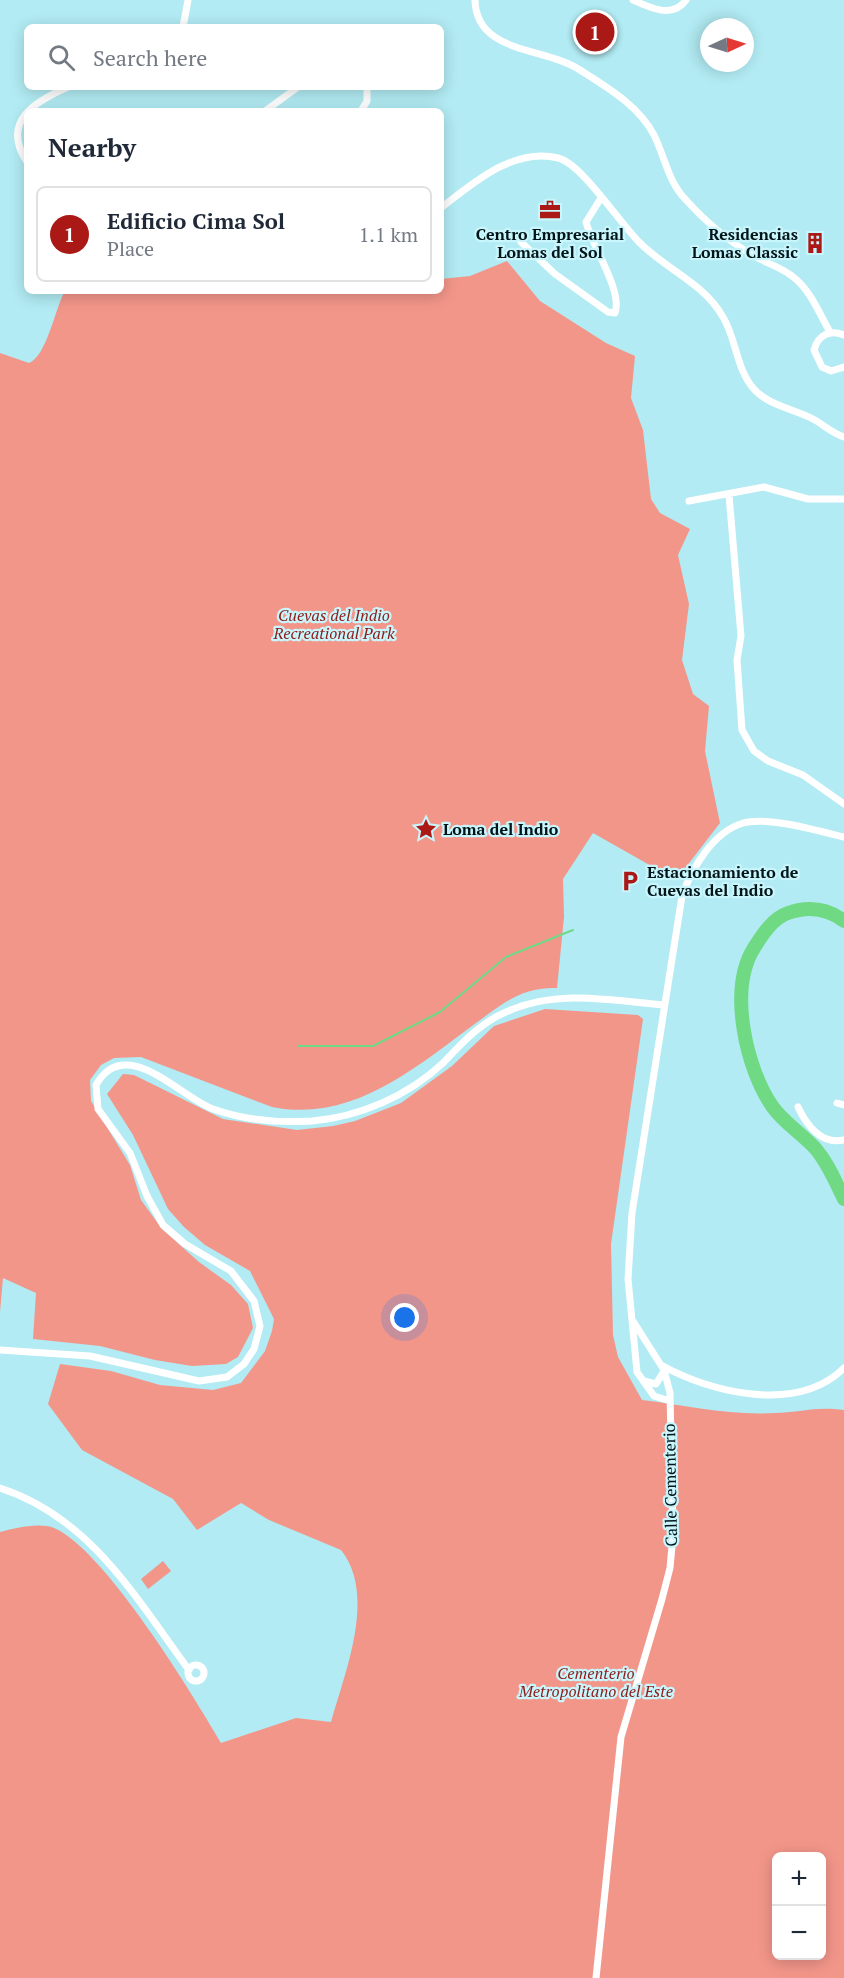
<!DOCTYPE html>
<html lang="en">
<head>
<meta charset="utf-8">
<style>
  :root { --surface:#fff; --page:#f6f6f7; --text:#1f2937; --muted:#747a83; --line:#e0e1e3; --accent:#ab1916 }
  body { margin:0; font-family:"PT Serif",serif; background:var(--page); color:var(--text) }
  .controls { position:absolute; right:18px; bottom:18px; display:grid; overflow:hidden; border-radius:9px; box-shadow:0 3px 15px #0003 }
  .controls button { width:54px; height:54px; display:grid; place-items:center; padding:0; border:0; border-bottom:2px solid var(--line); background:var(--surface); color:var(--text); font:30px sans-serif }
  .compass { position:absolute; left:700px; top:18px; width:54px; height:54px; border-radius:50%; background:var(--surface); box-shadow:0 3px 15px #0003; rotate:86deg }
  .you { position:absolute; left:405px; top:1318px; width:21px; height:21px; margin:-15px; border:4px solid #fff; border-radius:50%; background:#1a73e8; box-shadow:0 0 0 9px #1a73e833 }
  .badge { display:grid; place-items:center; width:39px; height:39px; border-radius:50%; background:var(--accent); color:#fff; font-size:20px; font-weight:700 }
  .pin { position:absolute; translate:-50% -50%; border:3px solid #fff; box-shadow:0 2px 6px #0006 }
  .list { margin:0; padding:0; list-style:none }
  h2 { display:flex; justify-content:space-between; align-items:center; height:78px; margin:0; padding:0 24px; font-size:26px }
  h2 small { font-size:20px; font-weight:400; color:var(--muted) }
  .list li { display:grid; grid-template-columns:39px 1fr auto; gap:18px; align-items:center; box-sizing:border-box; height:96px; margin:0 12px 12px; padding:0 12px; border:2px solid var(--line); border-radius:9px }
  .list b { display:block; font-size:22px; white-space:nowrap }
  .list p { margin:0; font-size:20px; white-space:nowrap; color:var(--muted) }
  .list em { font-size:20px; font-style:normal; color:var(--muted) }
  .icon { flex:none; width:33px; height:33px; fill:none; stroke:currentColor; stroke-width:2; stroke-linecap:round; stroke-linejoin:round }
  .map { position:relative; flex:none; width:844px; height:1978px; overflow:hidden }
  .search { position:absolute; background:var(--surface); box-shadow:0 3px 15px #0003; left:24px; top:24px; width:420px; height:66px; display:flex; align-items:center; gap:15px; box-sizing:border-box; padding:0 21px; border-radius:9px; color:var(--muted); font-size:22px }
  .panel { position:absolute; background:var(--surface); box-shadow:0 3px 15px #0003; left:24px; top:108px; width:420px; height:186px; border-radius:9px }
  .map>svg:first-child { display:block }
</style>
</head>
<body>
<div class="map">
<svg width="844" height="1978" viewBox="0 0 844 1978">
  <rect width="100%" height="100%" fill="#b2ebf3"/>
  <path fill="#f3968a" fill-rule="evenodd" d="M 507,261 L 540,301 L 606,343 L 635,356 L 631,398 L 643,430 L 651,499 L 660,513 L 690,529 L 678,555 L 689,604 L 682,660 L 693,694 L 709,706 L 705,751 L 720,823 L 676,880 L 593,833 L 563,879 L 564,917 L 557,988 C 521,987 504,1003 476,1023 C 415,1068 352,1123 272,1107 L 141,1057 L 114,1058 L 101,1065 L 90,1080 L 91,1101 L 130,1165 L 141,1200 L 162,1229 L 199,1262 L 231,1285 L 248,1304 L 253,1328 L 238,1357 L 226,1364 L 192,1366 L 155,1360 L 100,1346 L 33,1339 L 36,1293 L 3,1278 L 0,1312 L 0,353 L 29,363 C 47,356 55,308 65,291 L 441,291 L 441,279 L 470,276 Z
    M 545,1009 L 638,1015 L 643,1019 L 611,1244 L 613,1335 L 618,1357 L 642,1400 C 685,1405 731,1416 775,1413 C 802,1412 816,1406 844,1410 L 844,1978 L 0,1978 L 0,1532 C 15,1528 39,1522 54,1528 C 104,1549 192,1693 221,1743 L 296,1718 L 331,1722 C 345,1672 377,1595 341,1550 L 269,1520 L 241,1503 L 197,1530 L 173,1499 L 82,1450 L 48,1404 L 60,1364 L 111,1371 L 160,1385 L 213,1390 L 241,1383 L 265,1351 L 272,1331 L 274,1319 L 250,1271 L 205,1245 L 184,1227 L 168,1209 L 133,1135 L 107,1094 L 123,1074 L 134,1075 L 223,1119 L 297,1130 L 333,1126 L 355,1121 L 401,1103 L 452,1066 L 494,1026 ZM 776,1856 L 822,1856 L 822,1956 L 776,1956 Z
    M 163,1561 L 171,1571 L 148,1589 L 141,1579 Z"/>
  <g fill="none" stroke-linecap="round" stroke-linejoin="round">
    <path stroke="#6fda83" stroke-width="2" d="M 298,1046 L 373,1046 L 440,1012 L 506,957 L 573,930"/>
    <path stroke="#6fda83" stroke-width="14" d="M 844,921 C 827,908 808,906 788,913 C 773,918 762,935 754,948 C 728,989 746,1068 772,1106 C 783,1122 801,1133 815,1148 C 828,1163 835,1181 844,1199"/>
    <path stroke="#fff" stroke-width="7" d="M 475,0 C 476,54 545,47 580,70 C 607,87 639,106 654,135 C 665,157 668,182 686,200 C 705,221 731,243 756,257 C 767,263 782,268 792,276 C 810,289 819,313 830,332
      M 633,0 C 650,8 673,19 686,0
      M 183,27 L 188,0
      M 265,111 L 298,87
      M 361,111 L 367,101 L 367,87
      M 27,162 C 0,121 36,101 68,87
      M 441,208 C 473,183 514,147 558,158 C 581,163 619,222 639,242 C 665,269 703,282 723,317 C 736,338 736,368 753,388 C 767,405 794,409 813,419 C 824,425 832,433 844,437
      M 521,242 L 555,274 L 608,312 L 615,313 C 623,291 592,246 586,222 L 601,198
      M 844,335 C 830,329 818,335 814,350 L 822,367 L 831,371 L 844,367
      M 729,495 L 741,636 L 737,660 L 742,730 L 754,751 L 768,761 L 803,775 L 844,804
      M 689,501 L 764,487 L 808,499 L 844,499
      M 837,1103 L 844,1105
      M 798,1107 C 807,1126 821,1145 844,1140
      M 0,1350 L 90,1356 L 199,1381 L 227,1377 L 244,1364 L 254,1349 L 260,1326 L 254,1301 L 231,1271 L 185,1244 L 163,1225 L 147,1196 L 130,1153 L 98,1109 L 96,1085 C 125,1033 180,1097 213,1109 C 244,1120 279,1123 312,1121 C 359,1117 408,1096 443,1063 C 462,1043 480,1023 506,1012 C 556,989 610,1000 663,1005
      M 661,1365 C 711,1393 798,1414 844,1368
      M 644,1381 L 656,1384 L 664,1371
      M 670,1401 L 654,1396 L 637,1372 L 628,1279 L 632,1213 L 682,896 C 692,868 713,832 743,823 C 768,816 818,831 844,837
      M 0,1488 C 90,1517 136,1598 189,1670
      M188 1673a8 8 0 1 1 16 0a8 8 0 1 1-16 0Z
      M 596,1978 L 621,1737 L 662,1599 L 670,1568 L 673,1535 L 670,1393 L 664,1370 L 633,1321"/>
  </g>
  <defs>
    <symbol id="office-bare" viewBox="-9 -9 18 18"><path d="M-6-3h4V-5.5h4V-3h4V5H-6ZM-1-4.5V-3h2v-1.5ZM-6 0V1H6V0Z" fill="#ab1916" stroke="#c9f6fd" stroke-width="2.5" paint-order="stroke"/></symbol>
    <symbol id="building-bare" viewBox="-9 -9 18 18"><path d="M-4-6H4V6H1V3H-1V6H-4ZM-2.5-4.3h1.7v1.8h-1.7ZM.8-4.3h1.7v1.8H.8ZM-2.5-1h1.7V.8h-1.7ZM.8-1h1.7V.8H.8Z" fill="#ab1916" stroke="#c9f6fd" stroke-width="2.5" paint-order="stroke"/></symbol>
    <symbol id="sight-bare" viewBox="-9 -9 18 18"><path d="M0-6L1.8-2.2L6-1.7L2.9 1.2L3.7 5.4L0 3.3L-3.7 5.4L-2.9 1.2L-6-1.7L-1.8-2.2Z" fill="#ab1916" stroke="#c9f6fd" stroke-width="2.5" paint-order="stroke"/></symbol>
    <symbol id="parking-bare" viewBox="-9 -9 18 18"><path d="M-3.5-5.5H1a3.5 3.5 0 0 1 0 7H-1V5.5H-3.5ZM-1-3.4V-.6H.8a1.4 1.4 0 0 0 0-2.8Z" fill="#ab1916" stroke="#c9f6fd" stroke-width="2.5" paint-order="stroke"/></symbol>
  </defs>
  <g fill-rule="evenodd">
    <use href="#office-bare" x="535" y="195" width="30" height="30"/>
    <use href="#building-bare" x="800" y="228" width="30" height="30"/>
    <use href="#sight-bare" x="411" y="814" width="30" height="30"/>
    <use href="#parking-bare" x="615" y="866" width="30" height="30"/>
  </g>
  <g text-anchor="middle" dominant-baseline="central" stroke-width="4.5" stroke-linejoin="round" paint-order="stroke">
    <g font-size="16" font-weight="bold" fill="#011519" stroke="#c9f6fd" text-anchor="start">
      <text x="550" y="234" text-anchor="middle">Centro Empresarial<tspan x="550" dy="18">Lomas del Sol</tspan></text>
      <text x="798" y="234" text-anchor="end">Residencias<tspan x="798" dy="18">Lomas Classic</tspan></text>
      <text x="443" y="829">Loma del Indio</text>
      <text x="647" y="872">Estacionamiento de<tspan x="647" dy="18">Cuevas del Indio</tspan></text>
    </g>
    <g font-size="16" font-style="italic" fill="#8d1c17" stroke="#c9f6fd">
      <text x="334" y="615">Cuevas del Indio<tspan x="334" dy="18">Recreational Park</tspan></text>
      <text x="596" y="1673">Cementerio<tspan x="596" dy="18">Metropolitano del Este</tspan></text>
    </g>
    <g font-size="16" fill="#011519" stroke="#c9f6fd">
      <text transform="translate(670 1485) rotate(-91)">Calle Cementerio</text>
    </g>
  </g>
</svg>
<div class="controls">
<button>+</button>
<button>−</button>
</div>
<svg class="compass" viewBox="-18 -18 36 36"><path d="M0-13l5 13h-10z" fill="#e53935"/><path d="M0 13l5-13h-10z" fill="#747a83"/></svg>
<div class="you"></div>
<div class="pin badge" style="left:595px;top:32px">1</div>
<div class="search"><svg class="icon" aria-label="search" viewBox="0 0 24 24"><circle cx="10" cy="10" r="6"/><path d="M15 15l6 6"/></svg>Search here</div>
<section class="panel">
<h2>Nearby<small></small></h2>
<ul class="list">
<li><span class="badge">1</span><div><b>Edificio Cima Sol</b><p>Place</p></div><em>1.1 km</em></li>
</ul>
</section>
</div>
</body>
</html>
